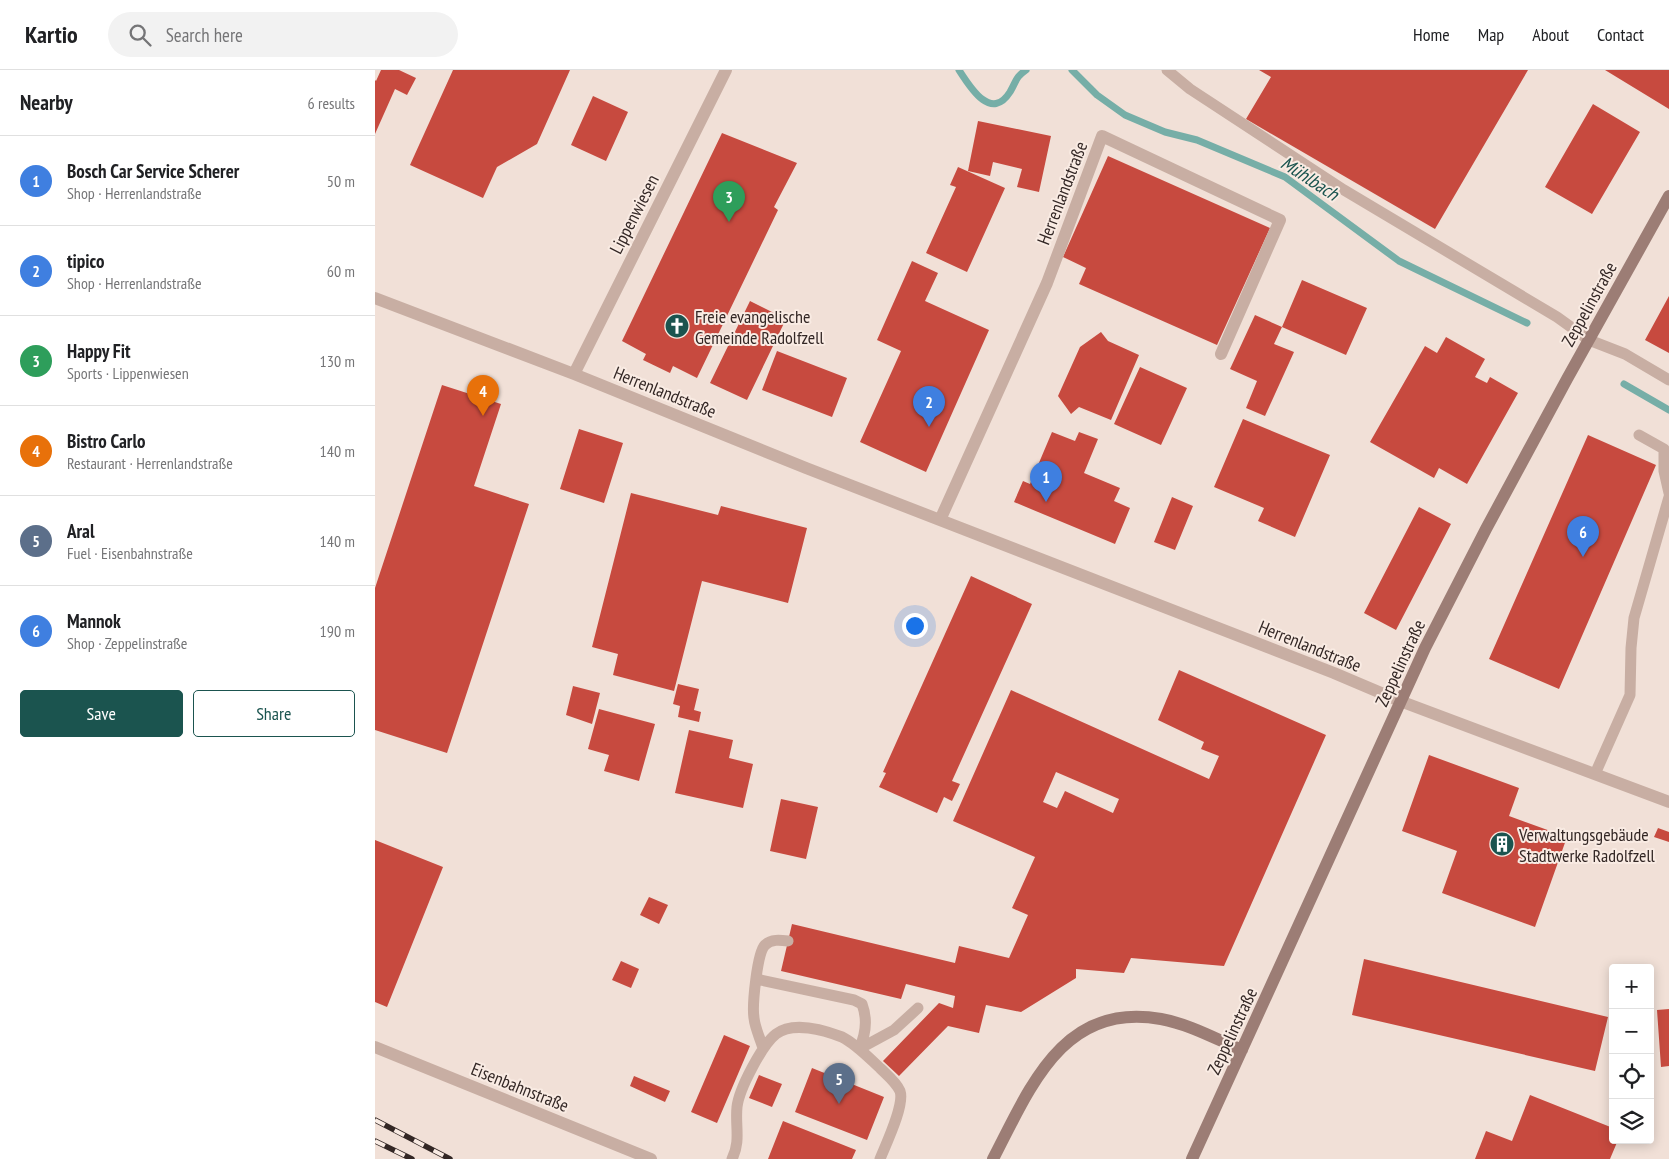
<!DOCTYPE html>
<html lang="en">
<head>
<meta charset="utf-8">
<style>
  :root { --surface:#fff; --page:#f2f2f2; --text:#202124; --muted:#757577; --line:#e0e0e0; --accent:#1b544f }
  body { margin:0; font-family:"PT Sans Narrow",sans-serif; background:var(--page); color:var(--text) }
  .controls { position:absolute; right:15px; bottom:15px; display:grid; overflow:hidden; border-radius:5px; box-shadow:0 2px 12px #0003 }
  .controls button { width:45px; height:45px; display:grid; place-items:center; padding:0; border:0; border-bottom:1px solid var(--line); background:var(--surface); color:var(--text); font:25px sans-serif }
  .you { position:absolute; left:539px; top:555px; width:18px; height:18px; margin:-12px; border:4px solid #fff; border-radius:50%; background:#1a73e8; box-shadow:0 0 0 8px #1a73e833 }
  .badge { display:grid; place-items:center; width:32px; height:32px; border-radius:50%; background:var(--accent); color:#fff; font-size:16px; font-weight:700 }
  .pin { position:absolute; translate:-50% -41px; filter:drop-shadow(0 1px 2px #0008) }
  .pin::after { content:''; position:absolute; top:26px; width:18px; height:15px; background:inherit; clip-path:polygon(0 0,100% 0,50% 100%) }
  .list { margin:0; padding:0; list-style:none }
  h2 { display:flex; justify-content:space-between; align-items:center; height:65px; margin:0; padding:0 20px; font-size:21px }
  h2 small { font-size:16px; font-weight:400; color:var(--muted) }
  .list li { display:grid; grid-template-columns:32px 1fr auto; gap:15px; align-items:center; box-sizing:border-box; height:90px; padding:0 20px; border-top:1px solid var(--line) }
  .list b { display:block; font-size:19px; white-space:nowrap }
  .list p { margin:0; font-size:16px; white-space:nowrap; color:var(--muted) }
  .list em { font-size:16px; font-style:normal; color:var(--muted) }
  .actions { display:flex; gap:10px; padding:15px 20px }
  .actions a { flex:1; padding:11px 0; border:1px solid var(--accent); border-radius:5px; text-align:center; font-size:18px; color:var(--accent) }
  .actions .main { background:var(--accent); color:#fff }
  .icon { flex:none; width:28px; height:28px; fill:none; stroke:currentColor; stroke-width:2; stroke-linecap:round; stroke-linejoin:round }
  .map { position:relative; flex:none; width:1294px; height:1089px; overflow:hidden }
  header { display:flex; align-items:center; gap:30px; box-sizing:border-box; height:70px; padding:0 25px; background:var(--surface); border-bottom:1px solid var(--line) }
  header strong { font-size:24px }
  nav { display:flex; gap:28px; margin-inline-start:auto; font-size:18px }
  .search { width:350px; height:45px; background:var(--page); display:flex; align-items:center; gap:12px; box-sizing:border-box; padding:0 18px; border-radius:28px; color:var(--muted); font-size:19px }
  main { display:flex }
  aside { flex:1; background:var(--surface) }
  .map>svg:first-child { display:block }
</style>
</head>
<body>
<header>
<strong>Kartio</strong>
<div class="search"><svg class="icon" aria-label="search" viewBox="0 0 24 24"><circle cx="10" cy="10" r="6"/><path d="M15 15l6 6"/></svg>Search here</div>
<nav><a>Home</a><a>Map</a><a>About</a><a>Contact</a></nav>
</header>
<main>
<aside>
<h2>Nearby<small>6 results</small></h2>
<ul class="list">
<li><span class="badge" style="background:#3f7fe0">1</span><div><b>Bosch Car Service Scherer</b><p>Shop · Herrenlandstraße</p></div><em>50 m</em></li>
<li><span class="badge" style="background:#3f7fe0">2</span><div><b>tipico</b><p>Shop · Herrenlandstraße</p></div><em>60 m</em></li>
<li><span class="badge" style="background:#2e9e5b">3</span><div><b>Happy Fit</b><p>Sports · Lippenwiesen</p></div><em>130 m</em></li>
<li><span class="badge" style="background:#e8710a">4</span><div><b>Bistro Carlo</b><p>Restaurant · Herrenlandstraße</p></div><em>140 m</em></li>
<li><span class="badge" style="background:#5c6f8a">5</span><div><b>Aral</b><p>Fuel · Eisenbahnstraße</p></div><em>140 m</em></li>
<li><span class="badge" style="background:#3f7fe0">6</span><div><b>Mannok</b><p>Shop · Zeppelinstraße</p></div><em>190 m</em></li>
</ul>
<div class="actions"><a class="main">Save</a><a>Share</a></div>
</aside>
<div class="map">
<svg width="1294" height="1089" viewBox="0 0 1294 1089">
  <rect width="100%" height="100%" fill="#f1e0d7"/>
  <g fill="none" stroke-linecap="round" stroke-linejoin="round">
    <path stroke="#76aea7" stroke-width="7" d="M 584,0 C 595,17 616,52 635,22 C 642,10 640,8 651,0
      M 697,0 L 722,25 L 750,45 L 790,62 L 822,70 L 910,107 L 1024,191 L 1152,253
      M 1249,314 L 1294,340"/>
  </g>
  <path fill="#c74a3f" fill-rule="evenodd" d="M 6,0 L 24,0 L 41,8 L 32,25 L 20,19 L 0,64 L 0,10 L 1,11 Z
    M 78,0 L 195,0 L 162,74 L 122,97 L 108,128 L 35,95 Z
    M 884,0 L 1153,0 L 1060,159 L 871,49 L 896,7 Z
    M 1230,0 L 1294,0 L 1294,39 Z
    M 218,26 L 253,42 L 231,91 L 196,75 Z
    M 1218,34 L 1265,62 L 1217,144 L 1170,117 Z
    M 603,51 L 676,66 L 664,122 L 642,117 L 647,99 L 618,92 L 615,106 L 593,101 Z
    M 347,63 L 422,93 L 399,137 L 403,140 L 322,308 L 298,296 L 295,303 L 268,290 L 271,284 L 247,271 Z
    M 733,86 L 895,158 L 842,275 L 704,214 L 711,198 L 688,187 Z
    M 583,97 L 630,118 L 592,202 L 551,183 L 581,117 L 575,115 Z
    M 537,191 L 563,203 L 550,231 L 614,260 L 551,402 L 485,372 L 526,281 L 502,270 Z
    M 927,210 L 992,238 L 971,285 L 907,257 Z
    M 1294,226 L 1294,283 L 1270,270 Z
    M 375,231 L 411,249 L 372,330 L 335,313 Z
    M 880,245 L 907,257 L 899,274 L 919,282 L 890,346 L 871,338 L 882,311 L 855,299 Z
    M 726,262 L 733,271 L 764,285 L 736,350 L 704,337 L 696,344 L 683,326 L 705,277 Z
    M 1071,267 L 1110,289 L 1100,307 L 1112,313 L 1115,307 L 1143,323 L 1092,414 L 1064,398 L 1059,408 L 995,372 L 1050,276 L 1062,283 Z
    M 402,281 L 472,308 L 457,347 L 387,320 Z
    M 765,297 L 812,318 L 786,375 L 739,354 Z
    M 67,315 L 126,334 L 99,416 L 154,434 L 72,683 L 0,660 L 0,518 Z
    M 868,349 L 955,385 L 920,467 L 883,451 L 889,438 L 839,417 Z
    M 204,359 L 248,373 L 229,433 L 185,419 Z
    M 677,362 L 700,371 L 704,362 L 723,369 L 709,403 L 745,418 L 739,431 L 755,438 L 740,474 L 639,432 L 648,411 L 655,414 Z
    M 1213,365 L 1281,395 L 1184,619 L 1114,589 Z
    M 256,423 L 343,445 L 346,436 L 432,458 L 413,533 L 327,511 L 299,621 L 238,605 L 243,584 L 217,577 Z
    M 797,427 L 818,436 L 800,480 L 779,472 Z
    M 1044,437 L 1076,454 L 1021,560 L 989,543 Z
    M 596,506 L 657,534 L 577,711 L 585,714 L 577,731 L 569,727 L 562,743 L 504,717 L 511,703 L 508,702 Z
    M 804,600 L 951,665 L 849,896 L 756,888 L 749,903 L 701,899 L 701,908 L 646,942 L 611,935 L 604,963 L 573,956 L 524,1006 L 508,991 L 564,933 L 578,938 L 580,926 L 531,914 L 526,929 L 406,901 L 417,854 L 580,893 L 584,876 L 634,888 L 653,845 L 637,838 L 660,787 L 578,751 L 636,620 L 834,709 L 844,686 L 826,679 L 829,672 L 783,650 ZM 681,702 L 744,729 L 738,743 L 690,721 L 682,738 L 668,732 Z
    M 303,614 L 324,619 L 319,640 L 326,642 L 324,652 L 303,647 L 305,636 L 298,634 Z
    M 198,616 L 225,623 L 217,654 L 191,645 Z
    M 224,639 L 280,654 L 264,711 L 229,701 L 234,685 L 213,679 Z
    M 314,660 L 358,670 L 354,688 L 378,694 L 368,738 L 300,723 Z
    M 1054,685 L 1144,718 L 1134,746 L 1192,767 L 1160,857 L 1067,823 L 1082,781 L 1027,761 Z
    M 406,729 L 443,737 L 431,789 L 395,781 Z
    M 1283,758 L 1294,762 L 1294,772 L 1279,767 Z
    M 0,770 L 68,797 L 12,937 L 0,932 Z
    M 274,827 L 293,835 L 284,854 L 265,845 Z
    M 989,889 L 1233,947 L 1220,1001 L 977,945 Z
    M 246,891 L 264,899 L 256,918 L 237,910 Z
    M 1294,939 L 1294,996 L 1286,997 L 1282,940 Z
    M 349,965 L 375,976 L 342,1053 L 316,1042 Z
    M 437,998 L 509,1027 L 492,1070 L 420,1042 Z
    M 384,1005 L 407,1014 L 397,1037 L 374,1028 Z
    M 259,1006 L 295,1021 L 290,1032 L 255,1016 Z
    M 1155,1025 L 1238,1058 L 1238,1070 L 1243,1070 L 1235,1089 L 1100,1089 L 1111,1061 L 1137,1071 Z
    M 408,1051 L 481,1080 L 477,1089 L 393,1089 Z"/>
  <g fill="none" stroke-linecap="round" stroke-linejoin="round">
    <path stroke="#c8aea3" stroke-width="11" d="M 792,0 L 815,19 L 969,120 L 1182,247 L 1214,270 L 1250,284 L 1294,310
      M 1264,365 L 1289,379 L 1289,401 L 1294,423
      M 1220,704 L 1255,625 L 1256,578 L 1259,548 L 1294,427
      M 381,909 L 479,930 L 487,934 C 493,950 491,964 484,979
      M 388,978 C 385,968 380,958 379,948 C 377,936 382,883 390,875 C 396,869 405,870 413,871
      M 484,979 L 519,960 L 543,938
      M 357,1089 C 366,1071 360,1056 362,1037 C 364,1019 387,975 401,964 C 418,951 449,960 467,967 C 481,974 494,988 505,998 C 512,1005 521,1012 525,1021 C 530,1035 511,1074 505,1089"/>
    <path stroke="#c8aea3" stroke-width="12" d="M 0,228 L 199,304 L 431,398 L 959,603 L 1025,631 L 1294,732
      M 199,304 L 351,0
      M 565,450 L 672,213 L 727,66 L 905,150 L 846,284
      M 0,977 L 276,1089"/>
    <path stroke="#9c7d75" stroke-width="12" d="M 618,1089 C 655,1018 688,931 786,949 C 814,954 841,969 867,980
      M 817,1089 L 1050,578 L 1111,459 L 1192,309 L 1294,126"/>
    <defs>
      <path id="rail" d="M 0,1050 L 75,1089
        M 0,1071 L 37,1089"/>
    </defs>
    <use href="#rail" stroke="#332725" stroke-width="5.5"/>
    <use href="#rail" stroke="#f9ebe3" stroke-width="4" stroke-dasharray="11" stroke-linecap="butt"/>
  </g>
  <defs>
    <symbol id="church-disc" viewBox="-11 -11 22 22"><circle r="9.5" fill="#1b544f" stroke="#f9ebe3"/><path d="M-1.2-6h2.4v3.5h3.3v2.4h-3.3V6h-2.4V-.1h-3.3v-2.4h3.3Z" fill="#fff"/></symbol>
    <symbol id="building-disc" viewBox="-11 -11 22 22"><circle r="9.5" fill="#1b544f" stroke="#f9ebe3"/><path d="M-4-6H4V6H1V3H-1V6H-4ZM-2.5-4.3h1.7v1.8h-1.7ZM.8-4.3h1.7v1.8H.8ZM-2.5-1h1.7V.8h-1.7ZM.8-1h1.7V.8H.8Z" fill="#fff"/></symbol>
  </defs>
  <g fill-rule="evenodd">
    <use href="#church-disc" x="288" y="242" width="28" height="28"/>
    <use href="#building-disc" x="1113" y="760" width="28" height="28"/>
  </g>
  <g text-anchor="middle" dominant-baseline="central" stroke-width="4" stroke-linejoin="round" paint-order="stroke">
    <g font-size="18" fill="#332725" stroke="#f9ebe3">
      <text transform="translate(687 123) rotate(-69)">Herrenlandstraße</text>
      <text transform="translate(259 144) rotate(-63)">Lippenwiesen</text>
      <text transform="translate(1214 234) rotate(-61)">Zeppelinstraße</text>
      <text transform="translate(290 322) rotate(22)">Herrenlandstraße</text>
      <text transform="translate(935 576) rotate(22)">Herrenlandstraße</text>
      <text transform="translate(1025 593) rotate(-65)">Zeppelinstraße</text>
      <text transform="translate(857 961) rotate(-65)">Zeppelinstraße</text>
      <text transform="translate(145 1017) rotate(22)">Eisenbahnstraße</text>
    </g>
    <g font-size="18" fill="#332725" stroke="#f9ebe3" text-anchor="start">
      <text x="320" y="246">Freie evangelische<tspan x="320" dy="21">Gemeinde Radolfzell</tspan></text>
      <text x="1144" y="764">Verwaltungsgebäude<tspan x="1144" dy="21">Stadtwerke Radolfzell</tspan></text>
    </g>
    <g font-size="19" font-style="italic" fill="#1b544f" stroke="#f9ebe3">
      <text transform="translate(935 108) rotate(33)">Mühlbach</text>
    </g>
  </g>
</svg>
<div class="controls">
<button>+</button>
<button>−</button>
<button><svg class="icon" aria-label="locate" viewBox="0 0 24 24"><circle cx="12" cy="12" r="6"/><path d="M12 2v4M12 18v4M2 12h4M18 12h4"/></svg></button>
<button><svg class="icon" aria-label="layers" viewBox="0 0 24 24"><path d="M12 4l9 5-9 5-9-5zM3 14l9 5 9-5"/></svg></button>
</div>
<div class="you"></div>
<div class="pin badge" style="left:671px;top:432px;background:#3f7fe0">1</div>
<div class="pin badge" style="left:554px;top:357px;background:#3f7fe0">2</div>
<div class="pin badge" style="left:354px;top:152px;background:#2e9e5b">3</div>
<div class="pin badge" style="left:108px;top:346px;background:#e8710a">4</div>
<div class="pin badge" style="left:464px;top:1034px;background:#5c6f8a">5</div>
<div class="pin badge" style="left:1208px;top:487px;background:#3f7fe0">6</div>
</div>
</main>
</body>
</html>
